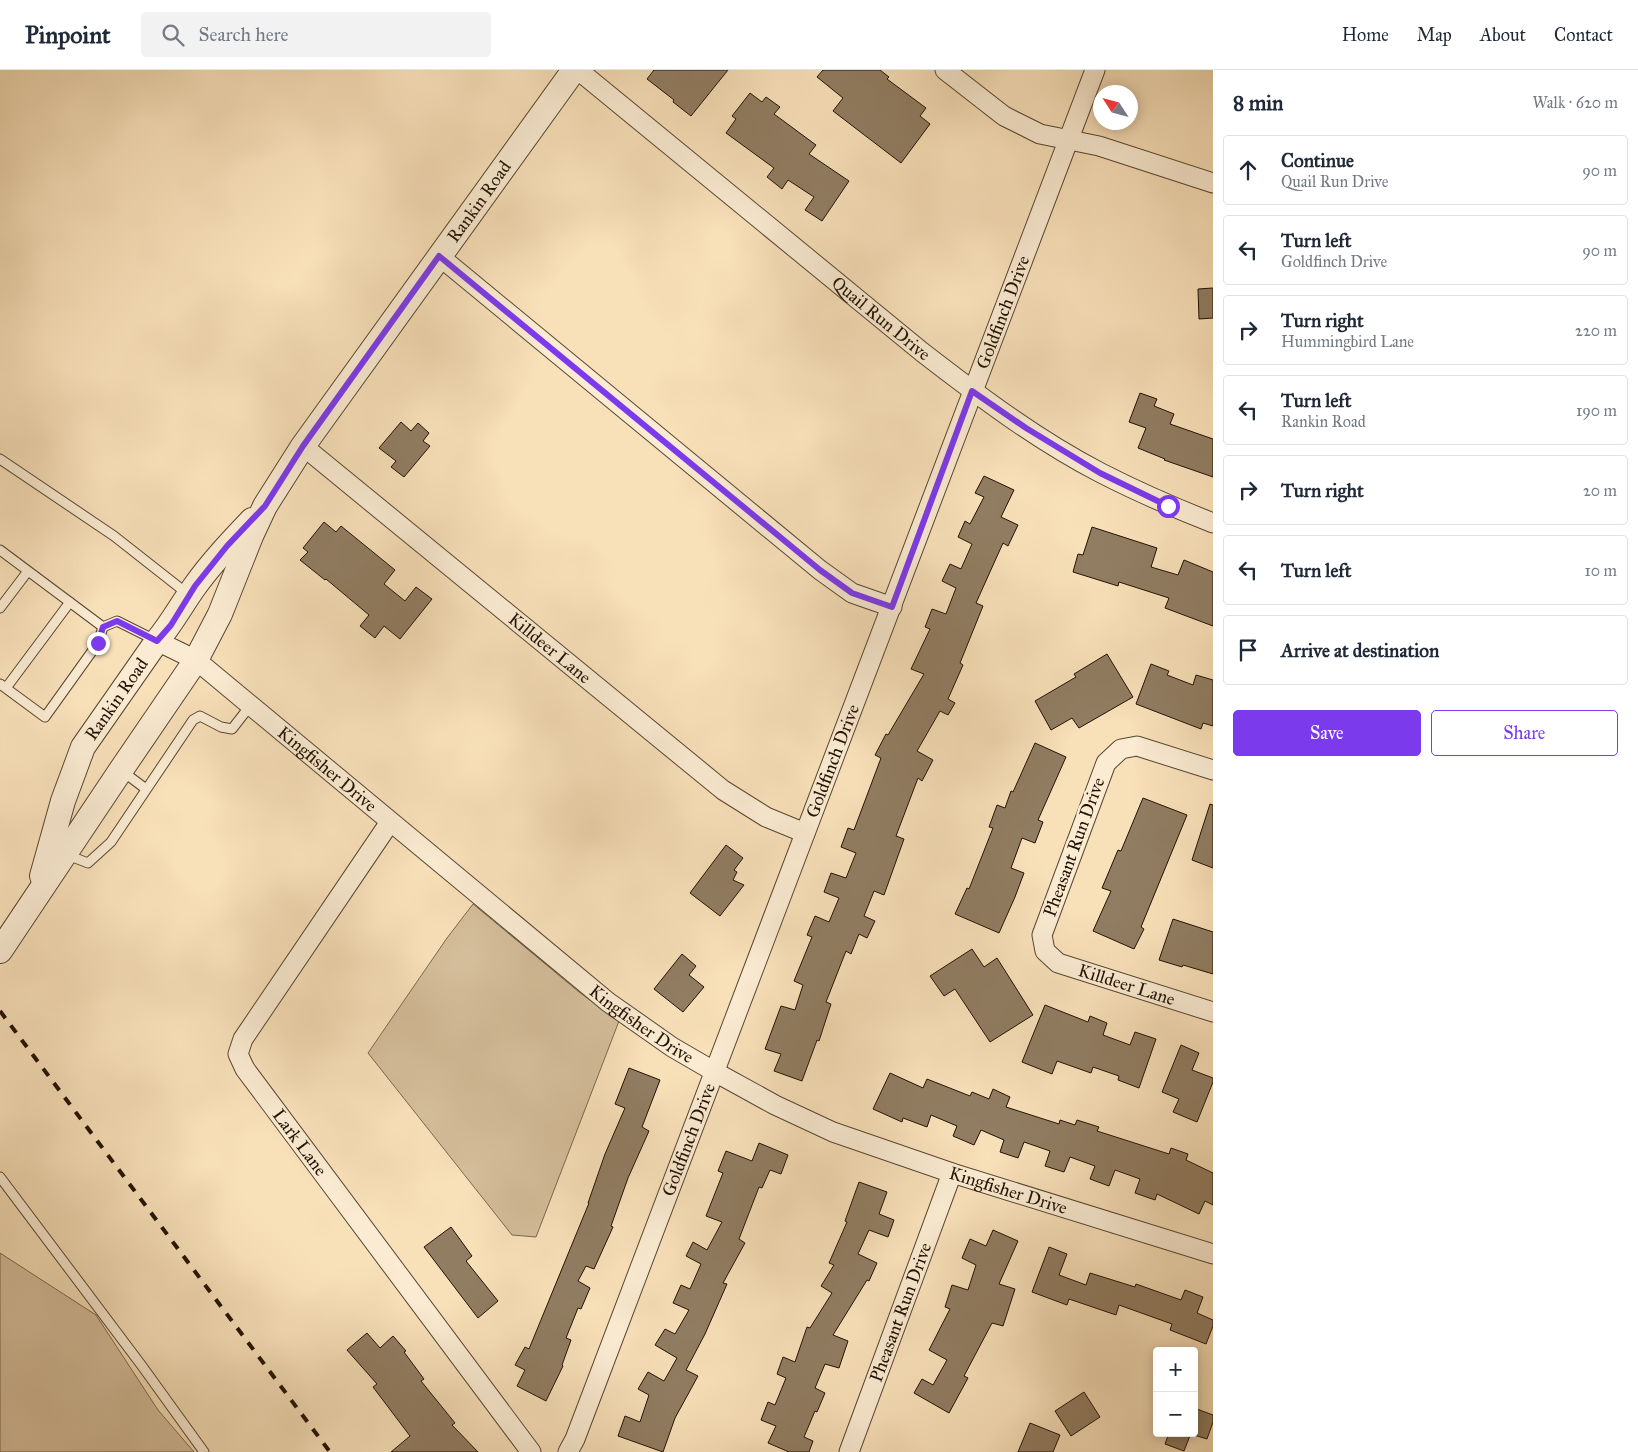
<!DOCTYPE html>
<html lang="en">
<head>
<meta charset="utf-8">
<style>
  :root { --surface:#fff; --page:#f2f2f3; --text:#1f2937; --muted:#747a83; --line:#e0e1e3; --accent:#7c3aed }
  body { margin:0; font-family:"IM FELL Great Primer",serif; background:var(--page); color:var(--text) }
  .controls { position:absolute; right:15px; bottom:15px; display:grid; overflow:hidden; border-radius:5px; box-shadow:0 2px 12px #0003 }
  .controls button { width:45px; height:45px; display:grid; place-items:center; padding:0; border:0; border-bottom:1px solid var(--line); background:var(--surface); color:var(--text); font:25px sans-serif }
  .compass { position:absolute; left:1093px; top:15px; width:45px; height:45px; border-radius:50%; background:var(--surface); box-shadow:0 2px 12px #0003; rotate:306deg }
  .stop { position:absolute; width:15px; height:15px; margin:-11px; border:4px solid #7c3aed; border-radius:50%; background:#fff }
  .stop.end { background:#7c3aed; border-color:#fff; box-shadow:0 1px 5px #0008 }
  .list { margin:0; padding:0; list-style:none }
  h2 { display:flex; justify-content:space-between; align-items:center; height:65px; margin:0; padding:0 20px; font-size:21px }
  h2 small { font-size:16px; font-weight:400; color:var(--muted) }
  .list li { display:grid; grid-template-columns:32px 1fr auto; gap:15px; align-items:center; box-sizing:border-box; height:70px; margin:0 10px 10px; padding:0 10px; border:1px solid var(--line); border-radius:5px }
  .list b { display:block; font-size:19px; white-space:nowrap }
  .list p { margin:0; font-size:16px; white-space:nowrap; color:var(--muted) }
  .list em { font-size:16px; font-style:normal; color:var(--muted) }
  .actions { display:flex; gap:10px; padding:15px 20px }
  .actions a { flex:1; padding:11px 0; border:1px solid var(--accent); border-radius:5px; text-align:center; font-size:18px; color:var(--accent) }
  .actions .main { background:var(--accent); color:#fff }
  .icon { flex:none; width:28px; height:28px; fill:none; stroke:currentColor; stroke-width:2; stroke-linecap:round; stroke-linejoin:round }
  .map { position:relative; flex:none; width:1213px; height:1382px; overflow:hidden }
  header { display:flex; align-items:center; gap:30px; box-sizing:border-box; height:70px; padding:0 25px; background:var(--surface); border-bottom:1px solid var(--line) }
  header strong { font-size:24px }
  nav { display:flex; gap:28px; margin-inline-start:auto; font-size:18px }
  .search { width:350px; height:45px; background:var(--page); display:flex; align-items:center; gap:12px; box-sizing:border-box; padding:0 18px; border-radius:5px; color:var(--muted); font-size:19px }
  main { display:flex }
  aside { flex:1; background:var(--surface) }
  .map>svg:first-child { display:block }
</style>
</head>
<body>
<header>
<strong>Pinpoint</strong>
<div class="search"><svg class="icon" aria-label="search" viewBox="0 0 24 24"><circle cx="10" cy="10" r="6"/><path d="M15 15l6 6"/></svg>Search here</div>
<nav><a>Home</a><a>Map</a><a>About</a><a>Contact</a></nav>
</header>
<main>
<div class="map">
<svg width="1213" height="1382" viewBox="0 0 1213 1382">
  <rect width="100%" height="100%" fill="#f8e0b9"/>
  <filter id="stains"><feTurbulence type="fractalNoise" baseFrequency=".004" numOctaves="4"/><feColorMatrix values="0 0 0 0 .2 0 0 0 0 .09 0 0 0 0 .02 0 0 0 .5 -.17"/></filter>
  <radialGradient id="worn" r=".72"><stop offset=".6" stop-color="#630" stop-opacity="0"/><stop offset="1" stop-color="#630" stop-opacity=".3"/></radialGradient>
  <path fill="#d4bd9a" stroke="#7b684e" d="M 473,834 L 579,922 L 619,951 L 536,1167 L 512,1165 L 368,983 L 447,868 Z
    M 0,1183 L 96,1245 L 158,1340 L 194,1382 L 0,1382 Z"/>
  <path fill="#917d62" stroke="#221203" d="M 654,0 L 728,0 L 691,46 L 673,32 L 674,30 L 647,9 Z
    M 823,0 L 880,0 L 889,7 L 887,9 L 926,38 L 920,46 L 930,54 L 901,93 L 833,41 L 843,28 L 817,7 Z
    M 750,23 L 762,32 L 766,27 L 780,37 L 774,44 L 816,75 L 809,84 L 849,111 L 822,151 L 805,140 L 814,127 L 788,110 L 782,119 L 767,107 L 774,98 L 726,63 L 736,49 L 732,46 Z
    M 1213,218 L 1213,248 L 1199,249 L 1198,219 Z
    M 1140,323 L 1157,329 L 1154,336 L 1174,344 L 1170,354 L 1213,369 L 1213,407 L 1164,390 L 1165,389 L 1138,378 L 1146,358 L 1129,352 Z
    M 401,352 L 411,361 L 418,353 L 429,363 L 423,371 L 430,376 L 404,407 L 391,397 L 396,391 L 379,378 Z
    M 984,406 L 1014,420 L 1001,447 L 1018,455 L 1008,476 L 1003,473 L 976,533 L 983,536 L 960,593 L 963,595 L 948,629 L 955,633 L 948,645 L 940,641 L 917,681 L 933,690 L 922,711 L 918,708 L 896,766 L 904,769 L 884,825 L 874,821 L 864,846 L 875,851 L 867,868 L 859,864 L 851,884 L 846,881 L 826,932 L 831,934 L 819,971 L 817,970 L 802,1011 L 774,1001 L 781,984 L 765,979 L 781,936 L 795,940 L 803,915 L 794,911 L 812,867 L 807,865 L 815,846 L 829,852 L 839,828 L 824,822 L 831,803 L 846,808 L 856,783 L 841,777 L 848,758 L 854,760 L 881,688 L 875,685 L 886,664 L 888,665 L 924,604 L 911,599 L 930,559 L 925,557 L 932,539 L 946,544 L 956,518 L 942,511 L 950,494 L 961,499 L 972,474 L 958,467 L 965,451 L 970,454 L 984,427 L 975,423 Z
    M 324,452 L 336,462 L 341,456 L 395,500 L 384,514 L 405,531 L 416,517 L 432,529 L 400,569 L 384,556 L 375,568 L 360,556 L 369,545 L 326,509 L 325,510 L 300,490 L 308,482 L 303,478 Z
    M 1092,457 L 1157,478 L 1151,497 L 1178,505 L 1184,490 L 1213,502 L 1213,556 L 1165,538 L 1169,528 L 1119,512 L 1118,516 L 1073,502 L 1078,484 L 1083,485 Z
    M 1107,584 L 1133,627 L 1079,658 L 1072,648 L 1051,660 L 1035,631 L 1076,607 L 1074,604 Z
    M 1151,594 L 1169,601 L 1167,605 L 1193,615 L 1196,605 L 1213,610 L 1213,656 L 1203,653 L 1201,659 L 1136,634 Z
    M 1035,673 L 1066,687 L 1038,750 L 1043,752 L 1035,773 L 1022,768 L 1011,798 L 1024,803 L 1015,827 L 999,863 L 955,844 L 967,818 L 969,819 L 993,758 L 989,757 L 997,735 L 1005,738 L 1011,721 L 1013,722 Z
    M 1143,728 L 1187,745 L 1141,857 L 1144,859 L 1134,879 L 1093,861 L 1111,821 L 1102,818 L 1118,780 L 1121,781 Z
    M 1210,734 L 1213,735 L 1213,798 L 1192,790 Z
    M 726,775 L 743,788 L 734,800 L 737,802 L 733,810 L 744,815 L 720,846 L 690,823 Z
    M 1173,849 L 1213,862 L 1213,904 L 1183,895 L 1182,897 L 1159,890 Z
    M 972,879 L 984,897 L 997,888 L 1033,945 L 990,972 L 955,919 L 944,926 L 930,906 Z
    M 682,884 L 696,896 L 689,905 L 704,917 L 683,942 L 654,919 Z
    M 1045,935 L 1088,952 L 1090,946 L 1107,953 L 1103,965 L 1130,975 L 1135,962 L 1156,969 L 1139,1018 L 1118,1010 L 1119,1006 L 1093,997 L 1091,1003 L 1057,991 L 1052,1004 L 1022,992 Z
    M 1181,975 L 1199,983 L 1192,1000 L 1213,1008 L 1213,1012 L 1197,1052 L 1173,1042 L 1179,1029 L 1162,1022 Z
    M 629,998 L 660,1010 L 642,1057 L 649,1061 L 628,1108 L 611,1156 L 613,1157 L 594,1199 L 586,1196 L 578,1211 L 590,1218 L 581,1239 L 578,1238 L 566,1268 L 571,1270 L 562,1295 L 563,1296 L 546,1331 L 517,1316 L 525,1300 L 515,1295 L 525,1277 L 529,1279 L 589,1133 L 588,1133 L 605,1084 L 625,1038 L 615,1034 Z
    M 890,1003 L 923,1018 L 927,1009 L 970,1026 L 972,1022 L 989,1029 L 993,1019 L 1010,1027 L 1006,1037 L 1059,1054 L 1060,1050 L 1075,1055 L 1077,1050 L 1099,1057 L 1097,1061 L 1169,1084 L 1171,1078 L 1188,1084 L 1186,1090 L 1213,1103 L 1213,1135 L 1205,1131 L 1199,1144 L 1157,1124 L 1155,1130 L 1135,1123 L 1140,1109 L 1115,1100 L 1109,1116 L 1090,1109 L 1095,1096 L 1070,1087 L 1064,1102 L 1045,1096 L 1050,1081 L 1024,1072 L 1018,1088 L 1000,1082 L 1004,1070 L 981,1060 L 974,1075 L 953,1066 L 957,1056 L 931,1045 L 927,1057 L 903,1048 L 902,1052 L 873,1039 Z
    M 759,1073 L 788,1085 L 781,1104 L 770,1100 L 762,1118 L 759,1117 L 739,1169 L 745,1173 L 723,1213 L 727,1214 L 705,1264 L 686,1300 L 698,1306 L 675,1348 L 663,1382 L 618,1366 L 625,1346 L 640,1352 L 649,1325 L 638,1319 L 648,1302 L 664,1311 L 677,1288 L 655,1275 L 665,1259 L 675,1264 L 689,1240 L 673,1233 L 681,1215 L 690,1219 L 701,1194 L 686,1186 L 693,1172 L 707,1180 L 722,1152 L 706,1146 L 723,1103 L 718,1101 L 726,1081 L 752,1091 Z
    M 859,1112 L 887,1122 L 879,1144 L 894,1150 L 888,1167 L 869,1160 L 858,1184 L 877,1193 L 869,1211 L 867,1210 L 833,1265 L 848,1271 L 839,1298 L 825,1294 L 815,1318 L 825,1323 L 817,1342 L 815,1341 L 804,1367 L 813,1371 L 809,1382 L 789,1382 L 768,1373 L 776,1356 L 761,1350 L 768,1332 L 775,1335 L 786,1308 L 777,1304 L 783,1287 L 795,1292 L 807,1257 L 810,1258 L 832,1223 L 821,1216 L 834,1195 L 829,1193 L 847,1152 L 845,1151 Z
    M 451,1157 L 472,1186 L 466,1191 L 498,1231 L 478,1248 L 424,1177 Z
    M 993,1160 L 1018,1171 L 999,1214 L 1015,1219 L 1003,1256 L 992,1253 L 964,1306 L 968,1308 L 949,1343 L 914,1323 L 922,1309 L 933,1315 L 947,1290 L 929,1280 L 950,1239 L 945,1237 L 952,1215 L 968,1220 L 976,1195 L 962,1188 L 970,1169 L 986,1176 Z
    M 1049,1177 L 1067,1184 L 1059,1205 L 1086,1215 L 1090,1203 L 1135,1217 L 1136,1214 L 1181,1230 L 1185,1220 L 1203,1227 L 1197,1243 L 1213,1250 L 1213,1256 L 1206,1274 L 1170,1260 L 1172,1254 L 1119,1235 L 1116,1245 L 1069,1229 L 1067,1235 L 1032,1222 Z
    M 367,1263 L 380,1278 L 393,1266 L 406,1281 L 404,1282 L 424,1309 L 421,1311 L 455,1353 L 452,1355 L 478,1382 L 391,1382 L 410,1366 L 373,1317 L 377,1314 L 347,1280 Z
    M 1084,1322 L 1100,1347 L 1071,1366 L 1055,1341 Z
    M 1194,1338 L 1213,1345 L 1213,1352 L 1207,1369 L 1194,1365 Z
    M 1030,1353 L 1060,1365 L 1053,1382 L 1018,1382 Z
    M 1169,1363 L 1191,1363 L 1184,1381 L 1165,1374 Z"/>
  <g fill="none" stroke-linecap="round" stroke-linejoin="round">
    <defs>
      <path id="service" d="M 0,389 L 114,466 L 189,525
        M 0,480 L 103,557 L 117,551 L 157,571
        M 0,538 L 28,501
        M 0,614 L 45,647 L 98,573 L 103,557
        M 6,618 L 70,532
        M 122,701 L 146,719
        M 65,784 L 88,793 L 111,772 L 193,650 L 200,646 L 221,657 L 232,659 L 250,636
        M 0,1107 L 142,1296 L 204,1382"/>
      <g id="minor">
        <path id="s1" d="M 578,0 L 922,282 C 979,326 1037,370 1101,403 C 1138,422 1175,438 1213,453"/>
        <path d="M 945,0 L 1004,46 L 1040,64 L 1099,76 L 1213,113"/>
        <path d="M 439,186 L 820,500 L 852,523 L 892,537"/>
        <path id="s2" d="M 303,376 L 723,720 L 766,747 L 805,763"/>
        <path id="s3" d="M 157,571 L 196,590 L 608,932 L 672,977 L 715,1002 L 775,1035 L 833,1062 L 952,1103 L 1213,1184"/>
        <path id="s4" d="M 1213,700 L 1137,676 L 1121,679 L 1106,693 L 1042,865 L 1045,881 L 1058,893 L 1213,942"/>
        <path id="s5" d="M 390,752 L 243,969 L 238,984 L 245,999 L 531,1382"/>
        <path id="s6" d="M 568,1382 L 575,1369 L 1095,0"/>
        <path id="s7" d="M 849,1382 L 952,1103"/>
      </g>
      <g id="tertiary">
        <path id="s8" d="M 42,806 L 63,731 L 83,677 L 157,571 C 172,553 182,534 195,516 C 212,492 232,471 252,450"/>
        <path id="s9" d="M 0,881 L 121,700 L 196,590 L 220,544 L 251,466 L 265,436 L 303,376 L 574,0"/>
      </g>
    </defs>
    <use href="#service" stroke="#584630" stroke-width="11"/>
    <use href="#minor" stroke="#584630" stroke-width="21"/>
    <use href="#tertiary" stroke="#584630" stroke-width="26"/>
    <use href="#service" stroke="#faebd2" stroke-width="9"/>
    <use href="#minor" stroke="#faebd2" stroke-width="19"/>
    <use href="#tertiary" stroke="#faebd2" stroke-width="24"/>
    <path stroke="#221203" stroke-width="4" stroke-dasharray="9 9" stroke-linecap="butt" d="M 0,941 L 330,1382"/>
  </g>
  <g fill="none" stroke-linecap="round" stroke-linejoin="round">
    <path stroke="#7c3aed" stroke-width="6" d="M 98,573 L 103,557 L 117,551 L 157,571 L 171,555 L 195,516 L 227,476 L 265,436 L 303,376 L 439,186 L 820,500 L 852,523 L 892,537 L 972,321 L 1026,358 L 1100,403 L 1168,436"/>
  </g>
  <g text-anchor="middle" dominant-baseline="central" stroke-width="5" stroke-linejoin="round" paint-order="stroke">
    <g font-size="18" fill="#221203" stroke="#faebd2">
      <text stroke="none"><textPath href="#s9" startOffset="892">Rankin Road</textPath></text>
      <text stroke="none"><textPath href="#s6" startOffset="1220">Goldfinch Drive</textPath></text>
      <text stroke="none"><textPath href="#s1" startOffset="392">Quail Run Drive</textPath></text>
      <text stroke="none"><textPath href="#s2" startOffset="319">Killdeer Lane</textPath></text>
      <text stroke="none"><textPath href="#s8" startOffset="194">Rankin Road</textPath></text>
      <text stroke="none"><textPath href="#s6" startOffset="740">Goldfinch Drive</textPath></text>
      <text stroke="none"><textPath href="#s3" startOffset="214">Kingfisher Drive</textPath></text>
      <text transform="translate(1074 777) rotate(-70)">Pheasant Run Drive</text>
      <text stroke="none"><textPath href="#s4" startOffset="406">Killdeer Lane</textPath></text>
      <text stroke="none"><textPath href="#s3" startOffset="619">Kingfisher Drive</textPath></text>
      <text stroke="none"><textPath href="#s6" startOffset="335">Goldfinch Drive</textPath></text>
      <text stroke="none"><textPath href="#s5" startOffset="386">Lark Lane</textPath></text>
      <text stroke="none"><textPath href="#s3" startOffset="1024">Kingfisher Drive</textPath></text>
      <text stroke="none"><textPath href="#s7" startOffset="149">Pheasant Run Drive</textPath></text>
    </g>
  </g>
  <rect width="100%" height="100%" filter="url(#stains)"/>
  <rect width="100%" height="100%" fill="url(#worn)"/>
</svg>
<div class="controls">
<button>+</button>
<button>−</button>
</div>
<svg class="compass" viewBox="-18 -18 36 36"><path d="M0-13l5 13h-10z" fill="#e53935"/><path d="M0 13l5-13h-10z" fill="#747a83"/></svg>
<div class="stop" style="left:1168px;top:436px"></div>
<div class="stop end" style="left:98px;top:573px"></div>
</div>
<aside>
<h2>8 min<small>Walk · 620 m</small></h2>
<ul class="list">
<li><svg class="icon" aria-label="ahead" viewBox="0 0 24 24"><path d="M12 20V5M6 11l6-6 6 6"/></svg><div><b>Continue</b><p>Quail Run Drive</p></div><em>90 m</em></li>
<li><svg class="icon" aria-label="left" viewBox="0 0 24 24"><path d="M17 20v-9H6M10 6l-5 5 5 5"/></svg><div><b>Turn left</b><p>Goldfinch Drive</p></div><em>90 m</em></li>
<li><svg class="icon" aria-label="right" viewBox="0 0 24 24"><path d="M7 20v-9h11M14 6l5 5-5 5"/></svg><div><b>Turn right</b><p>Hummingbird Lane</p></div><em>220 m</em></li>
<li><svg class="icon" aria-label="left" viewBox="0 0 24 24"><path d="M17 20v-9H6M10 6l-5 5 5 5"/></svg><div><b>Turn left</b><p>Rankin Road</p></div><em>190 m</em></li>
<li><svg class="icon" aria-label="right" viewBox="0 0 24 24"><path d="M7 20v-9h11M14 6l5 5-5 5"/></svg><div><b>Turn right</b></div><em>20 m</em></li>
<li><svg class="icon" aria-label="left" viewBox="0 0 24 24"><path d="M17 20v-9H6M10 6l-5 5 5 5"/></svg><div><b>Turn left</b></div><em>10 m</em></li>
<li><svg class="icon" aria-label="arrive" viewBox="0 0 24 24"><path d="M6 21V4h12l-3 4 3 4H6"/></svg><div><b>Arrive at destination</b></div></li>
</ul>
<div class="actions"><a class="main">Save</a><a>Share</a></div>
</aside>
</main>
</body>
</html>
